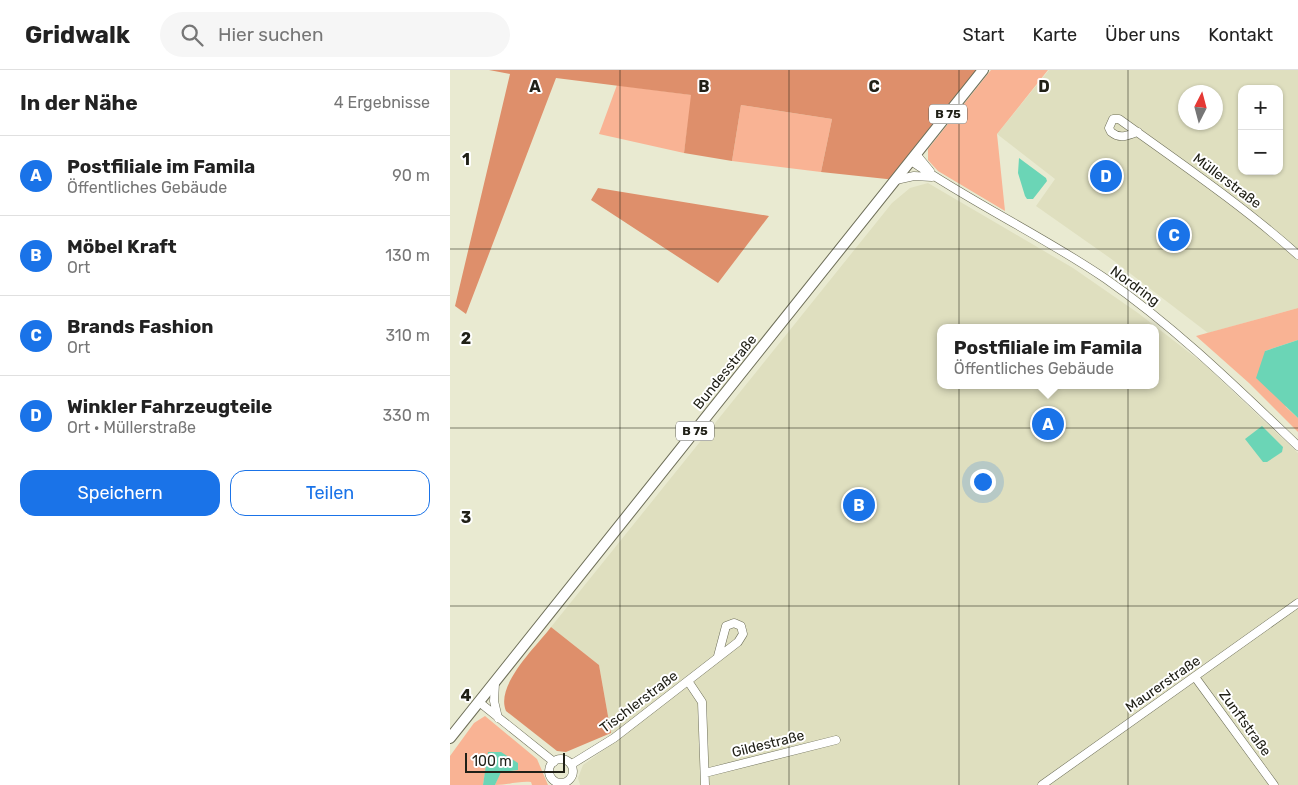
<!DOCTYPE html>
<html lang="de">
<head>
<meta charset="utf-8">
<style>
  :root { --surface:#fff; --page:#f6f6f6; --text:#222; --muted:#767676; --line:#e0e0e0; --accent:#1a73e8 }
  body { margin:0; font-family:Rubik,sans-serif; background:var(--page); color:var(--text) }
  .controls { position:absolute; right:15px; top:15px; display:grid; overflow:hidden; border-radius:10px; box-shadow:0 1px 4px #0004 }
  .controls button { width:45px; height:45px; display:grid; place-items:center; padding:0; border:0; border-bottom:1px solid var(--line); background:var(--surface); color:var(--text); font:25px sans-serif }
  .compass { position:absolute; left:728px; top:15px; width:45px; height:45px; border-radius:50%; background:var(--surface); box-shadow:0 1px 4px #0004; rotate:6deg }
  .scale { position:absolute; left:15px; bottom:12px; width:100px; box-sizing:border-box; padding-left:5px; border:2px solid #202017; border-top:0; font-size:14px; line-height:18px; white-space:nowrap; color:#202017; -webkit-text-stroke:4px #fff; paint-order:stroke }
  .you { position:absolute; left:532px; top:411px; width:18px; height:18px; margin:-12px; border:4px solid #fff; border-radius:50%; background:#1a73e8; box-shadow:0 0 0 8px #1a73e833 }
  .badge { display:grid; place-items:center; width:32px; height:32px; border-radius:50%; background:var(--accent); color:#fff; font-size:16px; font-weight:700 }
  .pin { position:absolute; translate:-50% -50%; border:2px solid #fff; box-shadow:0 1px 5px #0006 }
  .popup { position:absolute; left:487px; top:254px; width:222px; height:65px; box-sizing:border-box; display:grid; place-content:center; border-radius:10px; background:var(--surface); filter:drop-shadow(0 1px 4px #0005); font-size:16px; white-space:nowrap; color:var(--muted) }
  .popup b { font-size:19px; color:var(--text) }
  .popup::after { content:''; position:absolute; left:50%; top:100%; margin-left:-10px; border:10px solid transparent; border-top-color:var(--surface) }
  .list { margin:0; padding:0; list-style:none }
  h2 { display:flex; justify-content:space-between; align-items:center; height:65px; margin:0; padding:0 20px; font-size:21px }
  h2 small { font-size:16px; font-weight:400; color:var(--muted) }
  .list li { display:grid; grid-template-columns:32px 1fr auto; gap:15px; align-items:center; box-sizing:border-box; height:80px; padding:0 20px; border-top:1px solid var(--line) }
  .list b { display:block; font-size:19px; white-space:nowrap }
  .list p { margin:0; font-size:16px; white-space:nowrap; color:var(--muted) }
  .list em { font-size:16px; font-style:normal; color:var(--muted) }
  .actions { display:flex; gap:10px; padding:15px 20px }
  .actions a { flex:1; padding:11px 0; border:1px solid var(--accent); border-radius:15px; text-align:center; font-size:18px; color:var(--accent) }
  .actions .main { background:var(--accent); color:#fff }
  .icon { flex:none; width:28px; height:28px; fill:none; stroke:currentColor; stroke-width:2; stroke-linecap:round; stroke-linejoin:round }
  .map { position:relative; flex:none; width:848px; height:715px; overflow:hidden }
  header { display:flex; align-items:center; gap:30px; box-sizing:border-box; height:70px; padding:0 25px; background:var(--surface); border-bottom:1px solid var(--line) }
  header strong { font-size:24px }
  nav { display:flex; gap:28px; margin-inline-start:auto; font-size:18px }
  .search { width:350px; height:45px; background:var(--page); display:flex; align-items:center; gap:12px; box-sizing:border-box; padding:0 18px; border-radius:28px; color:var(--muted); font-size:19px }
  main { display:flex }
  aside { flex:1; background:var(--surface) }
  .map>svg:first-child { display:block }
</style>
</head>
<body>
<header>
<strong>Gridwalk</strong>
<div class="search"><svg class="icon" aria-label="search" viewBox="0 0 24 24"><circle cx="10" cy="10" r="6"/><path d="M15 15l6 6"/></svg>Hier suchen</div>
<nav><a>Start</a><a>Karte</a><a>Über uns</a><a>Kontakt</a></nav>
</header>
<main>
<aside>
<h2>In der Nähe<small>4 Ergebnisse</small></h2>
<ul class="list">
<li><span class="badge">A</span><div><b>Postfiliale im Famila</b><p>Öffentliches Gebäude</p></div><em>90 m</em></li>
<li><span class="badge">B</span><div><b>Möbel Kraft</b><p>Ort</p></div><em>130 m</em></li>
<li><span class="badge">C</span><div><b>Brands Fashion</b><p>Ort</p></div><em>310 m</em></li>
<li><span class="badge">D</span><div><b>Winkler Fahrzeugteile</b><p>Ort · Müllerstraße</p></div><em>330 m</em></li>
</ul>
<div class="actions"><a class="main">Speichern</a><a>Teilen</a></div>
</aside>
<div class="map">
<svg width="848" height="715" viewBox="0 0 848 715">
  <rect width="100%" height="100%" fill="#e9ead1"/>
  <path fill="#dfdfbf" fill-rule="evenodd" d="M 599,0 L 848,0 L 848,238 L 758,263 L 660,188 L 586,136 L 605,109 L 547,64 ZM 792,19 L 829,19 L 829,101 L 792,101 ZM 736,22 L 766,22 L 766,52 L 736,52 Z
    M 478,113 L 623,198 L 688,243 L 754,294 L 848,383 L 848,715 L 130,715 L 128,708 L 133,695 L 166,671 L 161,663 L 149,595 L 101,557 L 442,133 L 460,118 ZM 490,258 L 706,258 L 706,315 L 490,315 Z"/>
  <path fill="#f9b394" d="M 541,0 L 598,0 L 547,64 L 555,141 L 488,101 L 478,90 L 478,79 Z
    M 167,15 L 242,25 L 234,83 L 149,64 Z
    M 291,35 L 382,49 L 371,102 L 282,91 Z
    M 848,238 L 848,270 L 815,281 L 836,337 L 848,348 L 848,362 L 799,313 L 746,266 Z
    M 35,646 L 87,689 L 98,715 L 82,715 L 81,712 C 68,711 58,715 45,715 L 50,702 L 68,700 L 39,682 L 33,715 L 0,715 L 0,686 L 24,653 Z"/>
  <path fill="#de8f6b" d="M 39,0 L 533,0 L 446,110 L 371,102 L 382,49 L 291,35 L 282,91 L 234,83 L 241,25 L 106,8 L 16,244 L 5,236 L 60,4 Z
    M 148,118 L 319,146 L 268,213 L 141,130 Z
    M 101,557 L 149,595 L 161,663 L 116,682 L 107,681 L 56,641 C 45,615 86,577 101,557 Z"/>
  <path fill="#6bd5b6" d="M 569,88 L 596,108 L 597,111 L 583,129 L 577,129 L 575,126 L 568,103 Z
    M 848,270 L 848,348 L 806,308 L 815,281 Z
    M 812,356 L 833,377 L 832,382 L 817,392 L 813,392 L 795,369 Z
    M 38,682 L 51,682 L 68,693 L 68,700 L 51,702 L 45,715 L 33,715 Z"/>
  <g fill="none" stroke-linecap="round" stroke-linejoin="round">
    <defs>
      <path id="minor" d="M 688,62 C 677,65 671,70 661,62 L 659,58 L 663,49 L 669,49 C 730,93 792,135 848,185
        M 466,84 L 480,101
        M 461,91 C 524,134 593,166 656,209 C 726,258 786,317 848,376
        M 446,110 L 464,106 L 482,107
        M 745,607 L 824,715
        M 238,611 L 252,632 L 255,715
        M 45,613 L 44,631 L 48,648
        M 29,632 L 104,692
        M99 701a12 12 0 1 1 24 0a12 12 0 1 1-24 0Z
        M 122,694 L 164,668 L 288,572 L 293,564 L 291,556 L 284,553 L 276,556 L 268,586
        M 255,703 L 386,670
        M 592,715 L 848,533"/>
      <path id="major" d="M 0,668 L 533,0"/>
    </defs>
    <use href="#minor" stroke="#6d6e58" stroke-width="9"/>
    <use href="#major" stroke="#6d6e58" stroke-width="12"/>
    <use href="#minor" stroke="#fff" stroke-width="8"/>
    <use href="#major" stroke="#fff" stroke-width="10"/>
  </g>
  <path fill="none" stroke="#202017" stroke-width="1" stroke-opacity="0.55" d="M 170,0 L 170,715M 339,0 L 339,715M 509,0 L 509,715M 678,0 L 678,715M 0,179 L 848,179M 0,358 L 848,358M 0,536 L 848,536"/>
  <g text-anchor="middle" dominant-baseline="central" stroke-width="4" stroke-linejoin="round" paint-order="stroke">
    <g fill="#fff" stroke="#63635d" stroke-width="1">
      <rect x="479" y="34.5" width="38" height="19" rx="4"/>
      <rect x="226" y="351.5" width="38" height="19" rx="4"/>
    </g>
    <g font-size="12" font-weight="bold" fill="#202017">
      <text x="498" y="44">B 75</text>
      <text x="245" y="361">B 75</text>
    </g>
    <g font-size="14" fill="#202017" stroke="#fff">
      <text transform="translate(777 111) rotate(37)">Müllerstraße</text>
      <text transform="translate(685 216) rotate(36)">Nordring</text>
      <text transform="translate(275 302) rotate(-51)">Bundesstraße</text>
      <text transform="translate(713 614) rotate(-35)">Maurerstraße</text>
      <text transform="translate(189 632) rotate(-37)">Tischlerstraße</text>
      <text transform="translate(795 653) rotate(54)">Zunftstraße</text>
      <text transform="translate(318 674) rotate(-14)">Gildestraße</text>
    </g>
  </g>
  <g font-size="16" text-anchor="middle" font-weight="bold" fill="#202017" stroke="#fff" stroke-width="4" stroke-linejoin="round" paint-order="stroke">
    <text x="85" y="22">A</text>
    <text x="254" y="22">B</text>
    <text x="424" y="22">C</text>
    <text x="594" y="22">D</text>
    <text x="16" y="95">1</text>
    <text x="16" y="274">2</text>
    <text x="16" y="453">3</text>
    <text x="16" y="631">4</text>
  </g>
</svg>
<div class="controls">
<button>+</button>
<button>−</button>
</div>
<svg class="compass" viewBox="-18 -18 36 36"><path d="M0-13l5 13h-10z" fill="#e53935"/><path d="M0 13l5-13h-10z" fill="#767676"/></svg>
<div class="scale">100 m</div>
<div class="you"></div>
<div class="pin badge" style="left:598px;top:354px">A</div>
<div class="popup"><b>Postfiliale im Famila</b>Öffentliches Gebäude</div>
<div class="pin badge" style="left:409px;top:435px">B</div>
<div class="pin badge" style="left:724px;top:165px">C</div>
<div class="pin badge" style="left:656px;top:106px">D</div>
</div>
</main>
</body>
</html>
